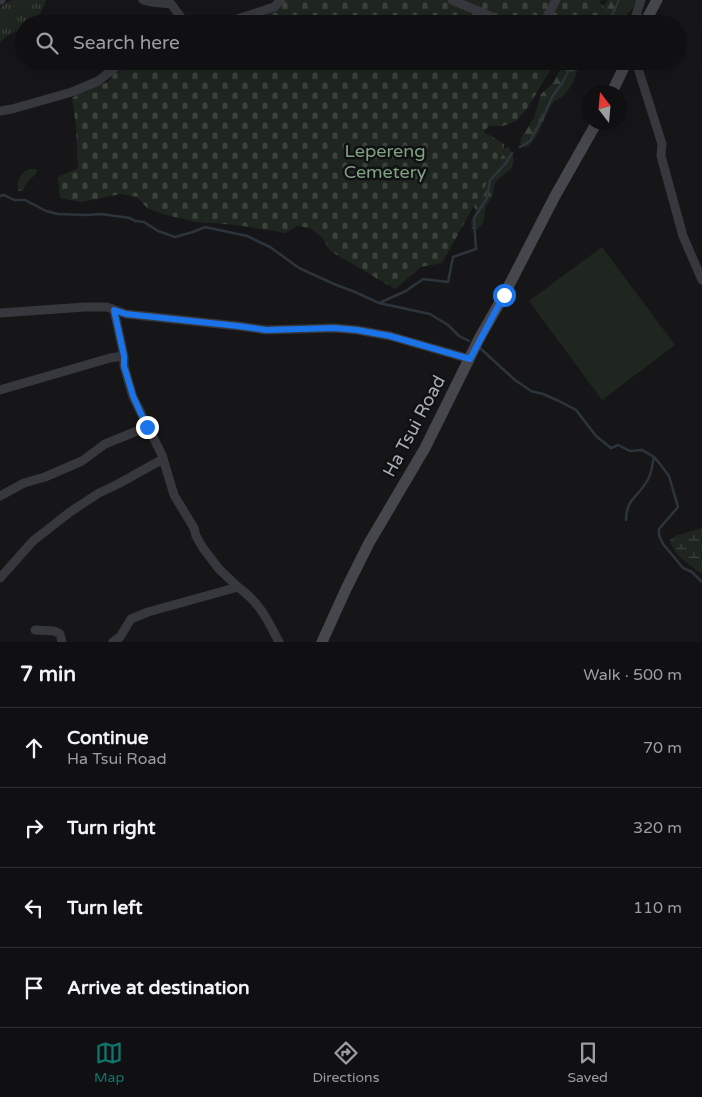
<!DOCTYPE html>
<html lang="en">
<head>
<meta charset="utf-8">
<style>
  :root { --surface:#101012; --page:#19191b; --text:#f1f3f6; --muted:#9c9d9f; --line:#303032; --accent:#0f766e }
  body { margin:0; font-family:"Varela Round",sans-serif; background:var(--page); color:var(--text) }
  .compass { position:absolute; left:582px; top:85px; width:45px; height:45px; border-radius:50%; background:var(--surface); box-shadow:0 5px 20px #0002; rotate:344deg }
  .stop { position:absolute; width:15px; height:15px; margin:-11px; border:4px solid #1a73e8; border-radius:50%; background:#fff }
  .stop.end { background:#1a73e8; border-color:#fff; box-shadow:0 1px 5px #0008 }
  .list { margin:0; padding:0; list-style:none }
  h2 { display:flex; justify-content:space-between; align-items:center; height:65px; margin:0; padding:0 20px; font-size:21px }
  h2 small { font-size:16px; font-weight:400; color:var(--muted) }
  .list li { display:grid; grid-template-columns:32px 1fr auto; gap:15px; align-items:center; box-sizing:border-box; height:80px; padding:0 20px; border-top:1px solid var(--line) }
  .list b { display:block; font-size:19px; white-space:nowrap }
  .list p { margin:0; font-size:16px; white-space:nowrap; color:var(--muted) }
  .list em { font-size:16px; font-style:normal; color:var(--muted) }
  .icon { flex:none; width:28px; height:28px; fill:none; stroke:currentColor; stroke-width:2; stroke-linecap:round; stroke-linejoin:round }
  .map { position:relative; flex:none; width:702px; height:642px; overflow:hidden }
  .search { position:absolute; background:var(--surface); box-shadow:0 5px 20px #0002; left:15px; right:15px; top:15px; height:55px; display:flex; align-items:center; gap:12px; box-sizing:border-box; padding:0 18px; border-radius:28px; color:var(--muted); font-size:19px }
  .sheet { height:385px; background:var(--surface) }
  nav { display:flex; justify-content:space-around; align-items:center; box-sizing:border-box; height:70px; border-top:1px solid var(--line); background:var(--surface); font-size:14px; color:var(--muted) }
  nav a { display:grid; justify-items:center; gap:2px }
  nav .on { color:var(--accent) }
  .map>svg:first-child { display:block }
</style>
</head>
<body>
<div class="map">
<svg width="702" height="642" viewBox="0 0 702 642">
  <defs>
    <pattern id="grass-tufts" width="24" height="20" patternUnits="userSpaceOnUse" patternTransform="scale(1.25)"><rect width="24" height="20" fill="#1e261f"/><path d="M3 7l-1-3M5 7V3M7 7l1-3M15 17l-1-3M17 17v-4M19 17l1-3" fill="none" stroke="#3c433d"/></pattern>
    <pattern id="forest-firs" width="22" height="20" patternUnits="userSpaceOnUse" patternTransform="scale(1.25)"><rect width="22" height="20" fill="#1e261f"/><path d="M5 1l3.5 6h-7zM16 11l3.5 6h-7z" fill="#3c433d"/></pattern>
    <pattern id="wetland-marsh" width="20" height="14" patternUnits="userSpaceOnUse" patternTransform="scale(1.25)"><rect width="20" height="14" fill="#1e261f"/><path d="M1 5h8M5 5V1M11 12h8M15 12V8" fill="none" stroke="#3c433d"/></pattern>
    <pattern id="cemetery-stones" width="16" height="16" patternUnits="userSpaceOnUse" patternTransform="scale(1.25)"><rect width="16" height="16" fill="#1e261f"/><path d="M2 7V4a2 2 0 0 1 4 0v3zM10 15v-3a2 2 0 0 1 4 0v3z" fill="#3c433d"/></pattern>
  </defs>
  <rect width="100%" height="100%" fill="#161618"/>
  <path fill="url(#grass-tufts)" d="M 12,0 L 46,0 C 44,8 39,14 35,22 L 26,22 L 20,30 L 10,34 L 0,42 L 0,8 L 7,2 Z"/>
  <path fill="url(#forest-firs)" d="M 608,0 L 638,0 C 634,9 625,15 620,24 L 591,24 Z
    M 564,61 L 584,61 C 577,66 577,75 573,82 C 570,86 568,92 564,95 C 560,99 555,99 551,105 C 542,119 540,139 525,148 L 520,144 L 521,138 L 534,118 L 541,94 L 554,82 Z
    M 508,147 C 512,151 515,158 513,165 C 510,173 500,175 496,182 C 493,186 494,193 492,197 C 490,201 487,203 486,207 C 483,218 487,219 478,229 L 472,229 L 471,222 L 476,212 L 474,206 L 503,154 L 504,149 Z
    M 30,169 L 36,169 L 37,171 C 35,176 31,178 28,182 C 25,185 24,189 22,191 L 18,191 C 17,181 20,172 30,169 Z"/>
  <path fill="url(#wetland-marsh)" d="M 702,528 L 702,574 C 690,565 673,555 670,540 L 675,536 Z"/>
  <path fill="url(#cemetery-stones)" d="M 285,0 L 601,0 L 599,2 L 604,6 L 591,24 L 240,24 C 254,19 279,13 285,0 Z
    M 143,61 L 557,61 L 545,79 L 526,110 L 516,121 L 503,126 L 489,126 L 484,132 L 504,144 L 503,154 L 442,263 L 421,267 L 395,289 L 330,251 L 323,238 L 310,228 L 297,226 L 285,233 L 237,225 L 196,222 L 162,214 L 147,208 L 137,197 L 121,194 L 81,202 L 60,198 L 58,177 L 78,168 L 76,126 L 72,98 L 90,88 L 108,82 L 113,74 Z"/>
  <path fill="#1e261f" d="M 602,247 L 675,345 L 602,400 L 529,301 Z"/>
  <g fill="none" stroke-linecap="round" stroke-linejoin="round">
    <path stroke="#2c353c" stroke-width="2.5" d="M 608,24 L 619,0
      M 520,147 L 530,141 L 546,111 L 552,97 L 562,83 L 574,61
      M 0,196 L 4,195 L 14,200 L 25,200 L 46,211 L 58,214 L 87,215 L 101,214 L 130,218 L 135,221 L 144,222 L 158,231 L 175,237 L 193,232 L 205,227 L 247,236 L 270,247 L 299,268 L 334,284 L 355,292 L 379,303 L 430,314 L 448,325 L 459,336 L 469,341
      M 379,303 L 406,291 L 423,279 L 448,282 L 453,257 L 476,249 L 474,218 L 487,198 L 490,180 L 506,163 L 512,153
      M 481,349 L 515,380 L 531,391 L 543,394 L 559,401 L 576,410 L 596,436 L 611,448 L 618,445 L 630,451 L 642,450 L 654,457 L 660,464 L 669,476 L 678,507 L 659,529 L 659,535 L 663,544 L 674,557 L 683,568 L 692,572 L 702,582
      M 626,520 C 626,499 638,497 647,481 C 652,474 652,465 654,457"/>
    <path stroke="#37383d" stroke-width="9" d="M 0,0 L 1,0
      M 143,0 L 151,2 L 171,4 L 186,24
      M 452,0 L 509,24
      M 641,0 L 636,15 L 644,23
      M 222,24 L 274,7 L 281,0
      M 543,24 L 556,0
      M 633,61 L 637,65 L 662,144 L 661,156 L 683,236 L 702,280
      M 0,111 L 12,109 L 72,92 L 98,81 L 116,67 L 129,61
      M 114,310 L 124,356 L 124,366 L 133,397 L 162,455 L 174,495 L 194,528 L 196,536 L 203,548 L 219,569 L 238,587
      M 0,313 L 85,307 L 107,307 L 126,314 L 238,326 L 266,330 L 334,328 L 357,330 L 390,336 L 470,359
      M 0,390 L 110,358 L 124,356
      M 0,496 L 24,483 L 45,477 L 82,461 L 105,444 L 147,427
      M 0,578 L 33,541 L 70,512 L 99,493 L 118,484 L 163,459
      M 35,630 L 54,631 L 60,634 L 62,642
      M 113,642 L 120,637 L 131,619 L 148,612 L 238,587 C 260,603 267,619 279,642"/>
    <path stroke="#45474d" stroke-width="11" d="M 644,24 L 657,0
      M 612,92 L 627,61
      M 322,642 L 346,589 L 369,543 L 425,448 L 480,337 L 504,295 L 555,196 L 597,122"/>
  </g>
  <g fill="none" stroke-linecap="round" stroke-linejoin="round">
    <path stroke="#1a73e8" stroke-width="6" d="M 147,427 L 133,396 L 124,366 L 124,356 L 114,310 L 126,314 L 238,326 L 266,330 L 334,328 L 357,330 L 390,336 L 470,359 L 504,295"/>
  </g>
  <g text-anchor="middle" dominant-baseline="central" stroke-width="5" stroke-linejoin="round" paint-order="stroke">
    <g font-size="18" fill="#7fa381" stroke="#111113">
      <text x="385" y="151">Lepereng<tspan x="385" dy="21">Cemetery</tspan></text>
    </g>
    <g font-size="18" fill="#a8adb8" stroke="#111113">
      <text transform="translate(414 426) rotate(-62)">Ha Tsui Road</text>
    </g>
  </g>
</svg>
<svg class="compass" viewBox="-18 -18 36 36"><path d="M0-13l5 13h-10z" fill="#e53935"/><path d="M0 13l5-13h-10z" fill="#9c9d9f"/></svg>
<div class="stop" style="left:504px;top:295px"></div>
<div class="stop end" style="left:147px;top:427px"></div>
<div class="search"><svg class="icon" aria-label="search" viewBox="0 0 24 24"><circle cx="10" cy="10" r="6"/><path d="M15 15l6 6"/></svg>Search here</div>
</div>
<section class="sheet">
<h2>7 min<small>Walk · 500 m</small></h2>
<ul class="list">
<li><svg class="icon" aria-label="ahead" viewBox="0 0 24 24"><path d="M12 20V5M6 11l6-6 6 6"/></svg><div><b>Continue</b><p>Ha Tsui Road</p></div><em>70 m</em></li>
<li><svg class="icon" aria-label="right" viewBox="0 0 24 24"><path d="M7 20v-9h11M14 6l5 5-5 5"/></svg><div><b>Turn right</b></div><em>320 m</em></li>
<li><svg class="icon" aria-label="left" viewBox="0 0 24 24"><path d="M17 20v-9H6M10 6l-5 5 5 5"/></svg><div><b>Turn left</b></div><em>110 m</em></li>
<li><svg class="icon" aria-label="arrive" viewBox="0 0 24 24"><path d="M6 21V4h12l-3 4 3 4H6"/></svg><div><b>Arrive at destination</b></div></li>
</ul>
</section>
<nav>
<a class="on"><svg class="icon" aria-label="map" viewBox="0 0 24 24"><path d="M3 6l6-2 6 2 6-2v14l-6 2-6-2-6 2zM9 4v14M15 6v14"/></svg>Map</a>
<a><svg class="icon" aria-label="directions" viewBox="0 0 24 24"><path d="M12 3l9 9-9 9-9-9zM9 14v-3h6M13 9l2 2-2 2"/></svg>Directions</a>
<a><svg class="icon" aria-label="saved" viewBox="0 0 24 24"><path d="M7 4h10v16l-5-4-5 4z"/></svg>Saved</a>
</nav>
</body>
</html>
